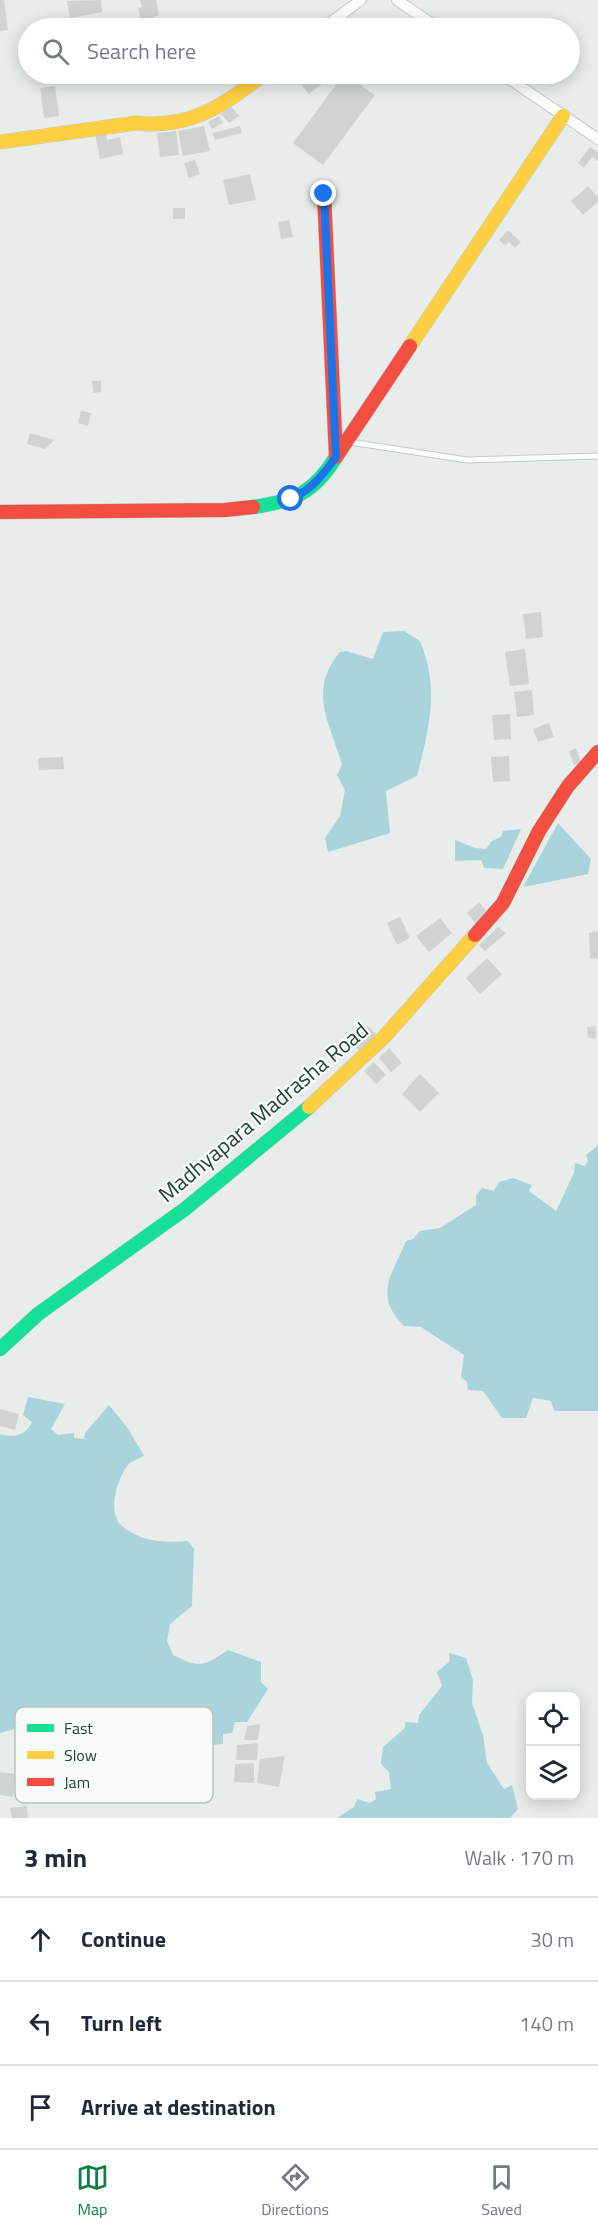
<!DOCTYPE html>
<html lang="en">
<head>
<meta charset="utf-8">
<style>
  :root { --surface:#fff; --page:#f2f2f3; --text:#1f2937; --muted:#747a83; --line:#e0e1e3; --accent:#0b8043 }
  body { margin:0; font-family:"Titillium Web",sans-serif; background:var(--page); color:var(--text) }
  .controls { position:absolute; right:18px; bottom:18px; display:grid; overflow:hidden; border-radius:12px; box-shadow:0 3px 15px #0003 }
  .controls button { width:54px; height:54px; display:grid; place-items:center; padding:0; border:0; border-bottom:2px solid var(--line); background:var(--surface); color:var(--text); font:30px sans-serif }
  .stop { position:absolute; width:18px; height:18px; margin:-14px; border:4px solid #1a73e8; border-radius:50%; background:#fff }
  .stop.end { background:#1a73e8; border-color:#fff; box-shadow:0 2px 6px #0008 }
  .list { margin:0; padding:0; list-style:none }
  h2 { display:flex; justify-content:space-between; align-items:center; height:78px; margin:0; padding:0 24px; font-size:26px }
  h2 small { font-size:20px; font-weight:400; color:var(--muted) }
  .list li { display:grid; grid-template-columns:39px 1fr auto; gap:18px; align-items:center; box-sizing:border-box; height:84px; padding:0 24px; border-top:2px solid var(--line) }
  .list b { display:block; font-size:22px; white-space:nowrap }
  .list em { font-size:20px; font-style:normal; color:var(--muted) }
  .icon { flex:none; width:33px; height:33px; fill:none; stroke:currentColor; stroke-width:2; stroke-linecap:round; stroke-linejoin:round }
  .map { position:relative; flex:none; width:598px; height:1818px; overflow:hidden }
  .search { position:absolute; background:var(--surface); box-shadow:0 3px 15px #0003; left:18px; right:18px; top:18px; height:66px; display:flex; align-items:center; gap:15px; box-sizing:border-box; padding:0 21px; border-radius:33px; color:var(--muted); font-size:22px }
  .sheet { height:330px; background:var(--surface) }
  nav { display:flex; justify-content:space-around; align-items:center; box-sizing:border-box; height:84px; border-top:2px solid var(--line); background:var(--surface); font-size:16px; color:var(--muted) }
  nav a { display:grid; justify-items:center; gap:3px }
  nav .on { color:var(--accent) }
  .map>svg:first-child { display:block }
</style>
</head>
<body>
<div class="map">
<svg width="598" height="1818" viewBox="0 0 598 1818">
  <rect width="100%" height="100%" fill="#e8edeb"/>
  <path fill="#a9d4db" d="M 404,631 L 420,641 C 440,689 429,728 417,776 L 386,791 L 390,833 L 328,852 L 325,838 L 340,816 L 345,790 L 337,775 L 342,765 C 330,723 307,691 340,652 L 346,651 L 373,659 L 383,632 Z
    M 558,823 L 591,859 L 588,874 L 523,887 Z
    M 521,829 L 503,869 L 484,868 L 481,860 L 455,861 L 455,840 L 475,848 L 486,849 L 492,841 L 501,837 L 503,831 Z
    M 598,1145 L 598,1411 L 554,1411 L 551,1401 L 533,1398 L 526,1418 L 502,1418 L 483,1391 L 468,1390 L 467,1382 L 461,1377 L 464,1355 L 421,1327 L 404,1326 C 373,1295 392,1275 406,1241 L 413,1239 L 420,1231 L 440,1228 L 476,1205 L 476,1196 L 482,1188 L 494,1191 L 499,1182 L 513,1178 L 532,1185 L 529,1191 L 556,1211 L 574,1173 L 575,1163 L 585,1166 L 588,1161 L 586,1155 Z
    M 28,1397 L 65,1404 L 51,1429 L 58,1435 L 74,1433 L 74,1438 L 84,1439 L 85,1433 L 109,1405 L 127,1427 L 144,1456 C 140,1458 135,1460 131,1462 C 118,1473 106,1514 122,1526 C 141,1542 165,1543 188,1541 L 194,1549 L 192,1606 L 170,1624 L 167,1641 L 173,1655 C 199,1668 203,1667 228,1650 L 261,1662 L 261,1682 L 268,1689 L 247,1722 L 235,1722 L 232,1733 L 223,1734 L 223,1744 L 191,1747 L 190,1752 L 174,1750 L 173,1754 L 153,1757 L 149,1763 L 125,1761 L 128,1752 L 124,1747 L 102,1748 L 100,1742 L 105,1740 L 105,1726 L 72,1725 L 52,1737 L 44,1737 L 39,1747 L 34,1737 L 14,1729 L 0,1733 L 0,1434 C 13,1438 26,1436 32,1422 L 23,1415 Z
    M 449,1653 L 466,1658 L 473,1680 L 472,1703 L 483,1735 L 487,1763 L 504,1789 L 512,1785 L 518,1809 L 510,1818 L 337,1818 L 354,1807 L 357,1799 L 370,1803 L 376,1799 L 375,1792 L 391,1789 L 389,1772 L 381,1764 L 383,1747 L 405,1728 L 405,1722 L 418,1723 L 419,1715 L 442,1686 L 437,1672 L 450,1661 Z"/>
  <path fill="#cfd4d2" d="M 0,0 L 4,0 L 8,30 L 0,31 Z
    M 101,0 L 102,12 L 70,18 L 67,1 Z
    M 140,0 L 156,0 L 159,15 L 141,21 L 138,8 L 142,7 Z
    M 293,74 L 335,74 L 309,94 Z
    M 344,74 L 375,95 L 323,165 L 293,143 Z
    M 55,86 L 59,116 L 44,118 L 40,88 Z
    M 231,106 L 239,116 L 229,123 L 221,114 Z
    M 219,116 L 223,123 L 212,129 L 208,122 Z
    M 204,126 L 210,151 L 183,156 L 178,131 Z
    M 240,126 L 242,133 L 215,140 L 213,133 Z
    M 176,131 L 179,155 L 160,157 L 157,133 Z
    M 106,132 L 107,140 L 120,137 L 123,154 L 100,159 L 95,134 Z
    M 590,147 L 598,152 L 598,161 L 592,157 L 584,168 L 578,163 Z
    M 195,160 L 200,174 L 189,178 L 184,163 Z
    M 250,174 L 256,200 L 229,205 L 223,180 Z
    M 588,186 L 598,197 L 598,202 L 583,215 L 571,201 Z
    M 173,208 L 185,208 L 185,219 L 173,219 Z
    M 289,220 L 293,237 L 281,239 L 278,222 Z
    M 508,230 L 521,242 L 515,248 L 509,242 L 505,245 L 499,240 Z
    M 92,381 L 101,381 L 101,392 L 93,393 Z
    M 81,411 L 91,413 L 88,426 L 78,423 Z
    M 30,433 L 54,440 L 45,449 L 27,444 Z
    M 541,612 L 543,637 L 526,639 L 523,614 Z
    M 525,649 L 529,684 L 510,686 L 505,652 Z
    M 532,690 L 534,715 L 517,717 L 514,692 Z
    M 510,714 L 511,739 L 494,740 L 492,715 Z
    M 549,723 L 554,737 L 538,742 L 533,729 Z
    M 576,748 L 581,763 L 574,765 L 569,751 Z
    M 509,756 L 510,781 L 493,782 L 491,757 Z
    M 63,757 L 64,769 L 39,770 L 38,758 Z
    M 479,902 L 488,913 L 476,924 L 467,913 Z
    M 400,917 L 410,938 L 397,945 L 387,923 Z
    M 440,918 L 452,933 L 429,952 L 416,936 Z
    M 498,927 L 506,933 L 485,951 L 479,945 Z
    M 598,931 L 598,958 L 590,959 L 589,933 Z
    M 487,958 L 502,974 L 480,994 L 466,978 Z
    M 368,1026 L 377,1035 L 361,1052 L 351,1043 Z
    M 596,1026 L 596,1038 L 588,1038 L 587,1027 Z
    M 389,1048 L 402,1063 L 391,1072 L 379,1058 Z
    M 374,1062 L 386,1075 L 376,1084 L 364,1071 Z
    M 420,1074 L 439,1093 L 420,1112 L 402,1094 Z
    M 0,1409 L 19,1414 L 15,1430 L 0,1426 Z
    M 260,1724 L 258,1740 L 244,1740 L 247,1726 Z
    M 258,1743 L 257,1760 L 236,1760 L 237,1745 Z
    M 285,1756 L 279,1787 L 257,1783 L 260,1759 Z
    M 254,1763 L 254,1783 L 234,1782 L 235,1764 Z
    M 0,1772 L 16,1774 L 13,1797 L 0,1795 Z
    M 27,1806 L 28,1818 L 12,1818 L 10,1808 Z"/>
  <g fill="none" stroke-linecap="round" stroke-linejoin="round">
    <defs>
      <path id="lane" d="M 350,442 L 467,460 L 598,456"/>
      <path id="street" d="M 397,0 L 438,28
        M 323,28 L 361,0
        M 502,74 L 598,139"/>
      <path id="fast" d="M 253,507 C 294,501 314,493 336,457
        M 0,1349 L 38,1314 L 185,1209 L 309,1107"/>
      <path id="slow" d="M 0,142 L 136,123 C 191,129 222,106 264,74
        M 410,346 L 563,116
        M 309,1107 L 384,1037 L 475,935"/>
      <path id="jam" d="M 324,194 L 336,457 L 410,346
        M 0,512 L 225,510 L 253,507
        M 475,935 L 503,903 L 539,831 L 568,786 L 598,752"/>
    </defs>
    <use href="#lane" stroke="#c5cac8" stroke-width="7"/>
    <use href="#street" stroke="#c5cac8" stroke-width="12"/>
    <use href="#fast" stroke="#c3cbc8" stroke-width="15"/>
    <use href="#slow" stroke="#c3cbc8" stroke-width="15"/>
    <use href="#jam" stroke="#c3cbc8" stroke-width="15"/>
    <use href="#lane" stroke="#fcfcfc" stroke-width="5"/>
    <use href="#street" stroke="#fcfcfc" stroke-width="10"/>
    <use href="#fast" stroke="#16e098" stroke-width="14"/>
    <use href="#slow" stroke="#ffcf43" stroke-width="14"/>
    <use href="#jam" stroke="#f24e42" stroke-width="14"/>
  </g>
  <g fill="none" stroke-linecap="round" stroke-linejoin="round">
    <path stroke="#1a73e8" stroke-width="8" d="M 291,499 C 312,489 322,476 336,457 L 324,194"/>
  </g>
  <g text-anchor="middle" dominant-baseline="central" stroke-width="4.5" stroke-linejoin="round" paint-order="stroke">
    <g font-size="22" fill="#24423a" stroke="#f7fbf9">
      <text transform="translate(263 1112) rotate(-40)">Madhyapara Madrasha Road</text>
    </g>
  </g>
  <rect x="15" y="1707" width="198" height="96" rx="9" fill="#f7fbf9" stroke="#b8c4c0" stroke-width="1.5"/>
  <rect x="27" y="1724" width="27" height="8" fill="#16e098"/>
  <rect x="27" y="1751" width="27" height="8" fill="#ffcf43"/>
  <rect x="27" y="1778" width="27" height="8" fill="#f24e42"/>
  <g font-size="16" fill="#24423a">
    <text x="64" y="1734">Fast</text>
    <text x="64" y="1761">Slow</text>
    <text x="64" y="1788">Jam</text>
  </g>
</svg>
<div class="controls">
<button><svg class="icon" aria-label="locate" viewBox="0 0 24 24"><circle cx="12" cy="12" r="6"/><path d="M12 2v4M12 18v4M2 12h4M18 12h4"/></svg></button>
<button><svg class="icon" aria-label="layers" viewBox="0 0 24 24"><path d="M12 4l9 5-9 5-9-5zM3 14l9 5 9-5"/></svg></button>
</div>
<div class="stop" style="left:291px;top:499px"></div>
<div class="stop end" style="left:324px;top:194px"></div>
<div class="search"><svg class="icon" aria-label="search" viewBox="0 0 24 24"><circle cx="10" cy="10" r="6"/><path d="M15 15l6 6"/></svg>Search here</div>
</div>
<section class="sheet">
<h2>3 min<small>Walk · 170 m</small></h2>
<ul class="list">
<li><svg class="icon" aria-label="ahead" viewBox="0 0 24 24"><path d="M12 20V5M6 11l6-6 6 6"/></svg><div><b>Continue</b></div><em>30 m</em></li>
<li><svg class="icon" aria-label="left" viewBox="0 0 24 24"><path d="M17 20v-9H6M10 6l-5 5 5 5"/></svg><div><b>Turn left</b></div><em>140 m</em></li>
<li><svg class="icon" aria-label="arrive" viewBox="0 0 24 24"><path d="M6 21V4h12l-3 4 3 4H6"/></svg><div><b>Arrive at destination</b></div></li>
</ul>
</section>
<nav>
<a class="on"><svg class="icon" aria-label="map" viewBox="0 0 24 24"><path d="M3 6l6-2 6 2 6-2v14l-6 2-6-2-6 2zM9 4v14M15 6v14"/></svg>Map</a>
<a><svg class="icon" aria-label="directions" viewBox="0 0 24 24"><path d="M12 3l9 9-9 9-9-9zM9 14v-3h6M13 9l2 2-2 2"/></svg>Directions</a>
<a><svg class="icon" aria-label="saved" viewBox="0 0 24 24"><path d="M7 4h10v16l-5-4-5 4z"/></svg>Saved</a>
</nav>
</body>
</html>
